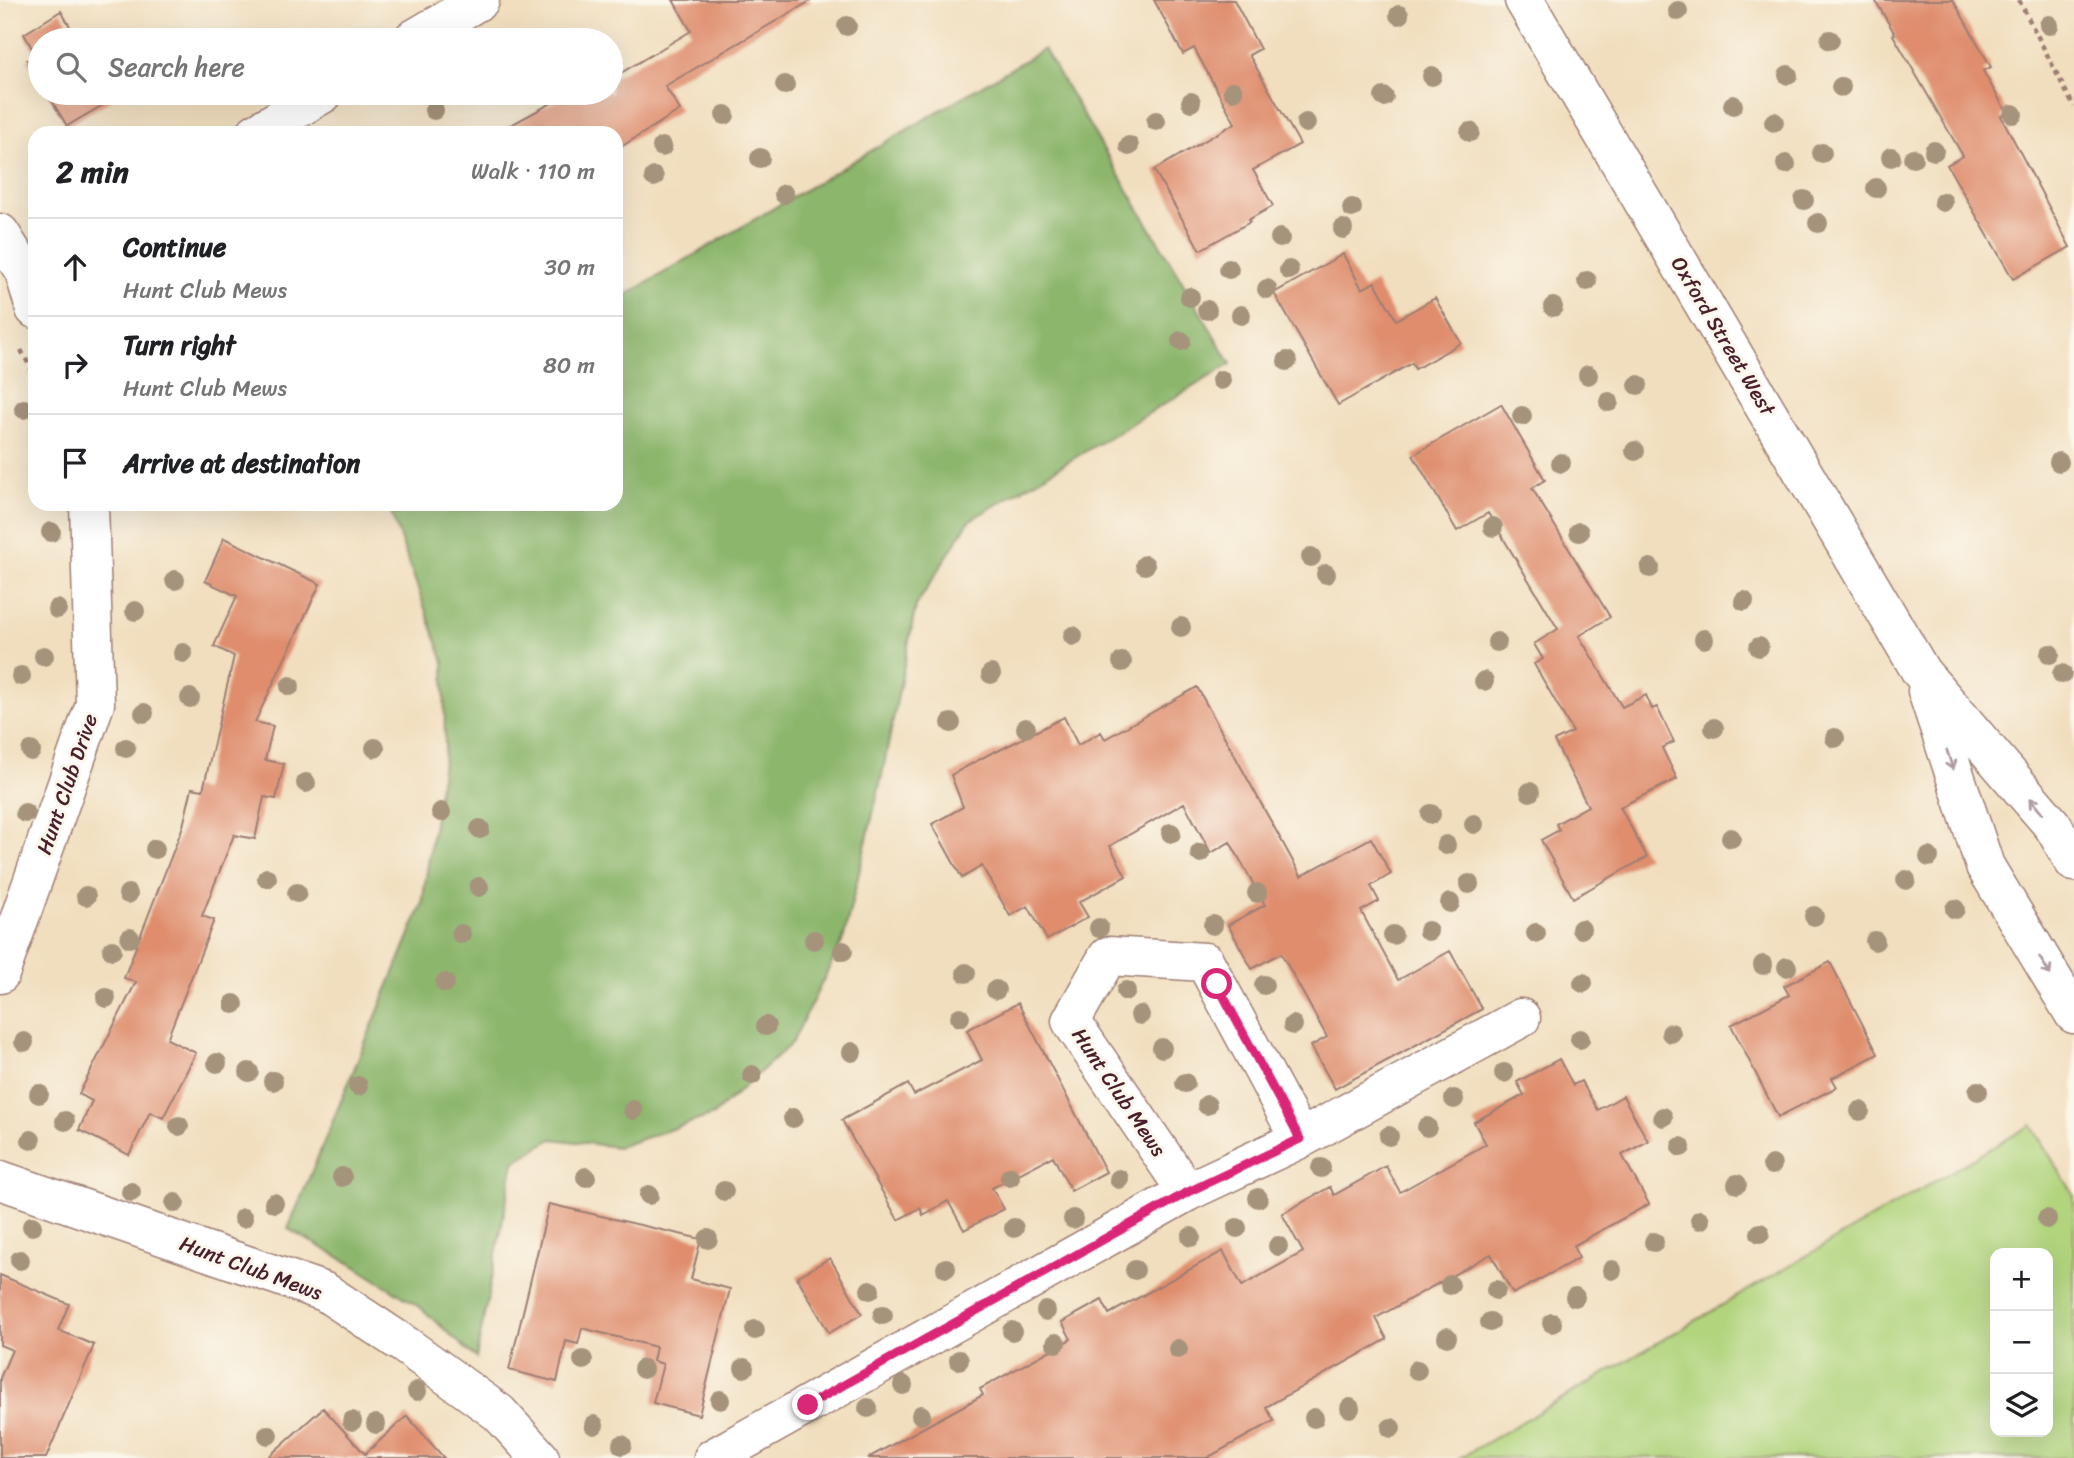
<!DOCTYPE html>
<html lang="en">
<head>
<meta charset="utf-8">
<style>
  :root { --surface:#fff; --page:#f6f6f6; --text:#202124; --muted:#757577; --line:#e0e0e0 }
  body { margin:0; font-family:Sriracha,sans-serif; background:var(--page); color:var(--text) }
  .controls { position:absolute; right:21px; bottom:21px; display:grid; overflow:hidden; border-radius:14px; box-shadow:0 7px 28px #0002 }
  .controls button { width:63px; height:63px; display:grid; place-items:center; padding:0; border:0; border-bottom:2px solid var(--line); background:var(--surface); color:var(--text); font:35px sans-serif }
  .stop { position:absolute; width:21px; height:21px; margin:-16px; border:5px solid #db2777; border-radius:50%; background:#fff }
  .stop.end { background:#db2777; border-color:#fff; box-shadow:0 2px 7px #0008 }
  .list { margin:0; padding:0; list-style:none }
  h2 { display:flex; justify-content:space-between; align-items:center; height:91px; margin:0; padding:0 28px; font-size:30px }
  h2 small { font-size:23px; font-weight:400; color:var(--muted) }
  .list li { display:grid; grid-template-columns:46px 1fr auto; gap:21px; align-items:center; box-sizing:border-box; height:98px; padding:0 28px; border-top:2px solid var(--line) }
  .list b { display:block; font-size:26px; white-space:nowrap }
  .list p { margin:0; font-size:23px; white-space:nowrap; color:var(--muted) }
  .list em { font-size:23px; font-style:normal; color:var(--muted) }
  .icon { flex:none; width:38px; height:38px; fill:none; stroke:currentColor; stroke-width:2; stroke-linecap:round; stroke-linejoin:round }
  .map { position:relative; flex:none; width:2074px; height:1458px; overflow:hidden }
  .search { position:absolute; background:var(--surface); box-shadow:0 7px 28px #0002; left:28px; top:28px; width:595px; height:77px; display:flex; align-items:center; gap:18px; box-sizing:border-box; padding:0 24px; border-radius:38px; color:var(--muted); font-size:26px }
  .panel { position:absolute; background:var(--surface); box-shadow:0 7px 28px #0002; left:28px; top:126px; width:595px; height:385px; border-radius:21px }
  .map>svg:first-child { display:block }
</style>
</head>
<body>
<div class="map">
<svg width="2074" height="1458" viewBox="0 0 2074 1458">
  <rect width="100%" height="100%" fill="#fbf7ec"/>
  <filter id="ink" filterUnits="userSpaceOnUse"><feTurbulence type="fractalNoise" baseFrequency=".0143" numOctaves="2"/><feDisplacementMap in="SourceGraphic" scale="14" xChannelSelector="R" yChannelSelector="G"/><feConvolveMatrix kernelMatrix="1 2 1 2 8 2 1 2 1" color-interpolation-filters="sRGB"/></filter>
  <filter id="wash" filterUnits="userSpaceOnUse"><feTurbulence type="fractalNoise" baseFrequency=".00686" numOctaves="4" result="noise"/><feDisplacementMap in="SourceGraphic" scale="28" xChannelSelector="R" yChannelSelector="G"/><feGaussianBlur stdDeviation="1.57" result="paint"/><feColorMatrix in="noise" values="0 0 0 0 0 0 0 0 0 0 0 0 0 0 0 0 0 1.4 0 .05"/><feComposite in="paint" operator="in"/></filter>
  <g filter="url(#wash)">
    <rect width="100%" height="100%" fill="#f1debe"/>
    <path fill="#b1d47d" stroke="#7e7a54" stroke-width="2" fill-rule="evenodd" d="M 2031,1125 L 2074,1195 L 2074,1458 L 1460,1458 ZM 1995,1253 L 2048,1253 L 2048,1432 L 1995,1432 Z"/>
    <path fill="#8cb66c" stroke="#6b6a4c" stroke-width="2" d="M 1044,49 L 1231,364 L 969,521 L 916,606 L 881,780 L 843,940 L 792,1043 L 713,1115 L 618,1147 L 552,1139 L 514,1162 L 476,1358 L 421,1308 L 350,1263 L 288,1229 L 422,905 L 445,748 L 444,662 L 388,504 L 616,504 L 616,301 Z"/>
    <g id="blocks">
      <path fill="#df8d6d" d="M 673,0 L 812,0 L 665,86 L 680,110 L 616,150 L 616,133 L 496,133 L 570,93 L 611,93 L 611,79 L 691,31 Z
        M 1154,0 L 1234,0 L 1260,49 L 1249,55 L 1300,144 L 1253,170 L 1273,206 L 1248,220 L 1250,222 L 1200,250 L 1154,170 L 1235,123 L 1194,48 L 1183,54 Z
        M 1875,0 L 1953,0 L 1991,67 L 1983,71 L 2007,113 L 2001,116 L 2070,247 L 2013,279 L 1947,165 L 1963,156 L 1893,35 L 1895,34 Z
        M 61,11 L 78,40 L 40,40 L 40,82 L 27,60 L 36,55 L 24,34 Z
        M 47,93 L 109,93 L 113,99 L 67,126 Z
        M 1343,254 L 1362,289 L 1375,282 L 1396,320 L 1435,298 L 1461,343 L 1415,369 L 1412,363 L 1338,405 L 1274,293 Z
        M 1501,404 L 1545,480 L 1532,488 L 1610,617 L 1579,636 L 1622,707 L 1646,695 L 1652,709 L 1657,707 L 1674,742 L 1662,748 L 1677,779 L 1620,807 L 1647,857 L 1573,898 L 1541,840 L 1559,830 L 1556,824 L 1588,806 L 1554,741 L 1573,732 L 1534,664 L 1543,659 L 1534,644 L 1558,629 L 1488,513 L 1457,531 L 1413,455 Z
        M 224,538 L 320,584 L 255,722 L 273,726 L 265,760 L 284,764 L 276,799 L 264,797 L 255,839 L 234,835 L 202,916 L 214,920 L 167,1039 L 196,1053 L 163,1118 L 150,1112 L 129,1155 L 79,1130 L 92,1101 L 79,1094 L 136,982 L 124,978 L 183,826 L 192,788 L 203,790 L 234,656 L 214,646 L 237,596 L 205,581 Z
        M 1197,687 L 1301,876 L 1371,838 L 1391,874 L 1371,886 L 1379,901 L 1361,911 L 1398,980 L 1450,951 L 1482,1009 L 1335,1089 L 1311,1046 L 1327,1037 L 1281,953 L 1252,969 L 1228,925 L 1265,905 L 1230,842 L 1211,853 L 1184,803 L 1110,846 L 1126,876 L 1079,902 L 1088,917 L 1047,940 L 1028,906 L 1010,916 L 982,866 L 962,878 L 932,824 L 963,807 L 951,775 L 995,751 L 996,752 L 1064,717 L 1078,745 L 1101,732 L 1105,739 Z
        M 1830,962 L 1878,1054 L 1832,1078 L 1837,1087 L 1778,1117 L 1731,1025 L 1789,995 L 1784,986 Z
        M 1018,1003 L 1106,1172 L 1071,1191 L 1053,1156 L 992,1188 L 1004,1209 L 964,1230 L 948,1201 L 923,1215 L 920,1208 L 898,1220 L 842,1120 L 908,1084 L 914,1095 L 982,1060 L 967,1030 Z
        M 1559,1059 L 1573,1085 L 1581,1081 L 1598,1110 L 1623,1096 L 1648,1141 L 1622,1155 L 1649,1204 L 1573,1246 L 1579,1258 L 1513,1294 L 1491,1254 L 1376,1318 L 1387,1339 L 1266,1407 L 1274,1421 L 1207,1458 L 868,1458 L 983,1395 L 980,1389 L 1071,1339 L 1062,1322 L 1102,1300 L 1109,1314 L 1223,1251 L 1242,1286 L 1303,1252 L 1282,1214 L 1330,1187 L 1334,1195 L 1386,1166 L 1400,1192 L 1486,1144 L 1474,1122 L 1524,1095 L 1517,1082 Z
        M 549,1204 L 701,1239 L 691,1279 L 730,1289 L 699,1415 L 653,1403 L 663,1364 L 653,1361 L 656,1347 L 582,1328 L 578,1344 L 566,1341 L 557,1382 L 509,1370 Z
        M 830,1258 L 862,1314 L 829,1333 L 797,1277 Z
        M 0,1275 L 69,1304 L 58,1330 L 94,1345 L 46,1458 L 0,1458 L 0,1378 L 12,1350 L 0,1345 Z
        M 323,1408 L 365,1454 L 407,1416 L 444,1458 L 267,1458 Z"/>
    </g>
  </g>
  <g filter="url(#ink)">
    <use href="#blocks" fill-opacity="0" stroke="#9e7e74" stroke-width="2"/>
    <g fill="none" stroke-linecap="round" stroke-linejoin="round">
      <defs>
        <path id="street" d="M 0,1180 L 325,1292 L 405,1345 L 499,1413 L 540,1458
          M 1187,1192 L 1071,1021 L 1108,956 L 1205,962 L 1300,1139
          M 713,1458 L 1187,1192 L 1300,1139 L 1521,1018"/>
        <path id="secondary" d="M 1524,0 L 1921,672 L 2053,826 L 2074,862
          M 412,40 L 480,0
          M 256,133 L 324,93
          M 0,233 L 24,271 L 35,309
          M 1927,691 L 1985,866 L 2074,1014
          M 0,974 L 95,704 L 89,504"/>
      </defs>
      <use href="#street" stroke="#9e7e74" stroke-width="41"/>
      <use href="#secondary" stroke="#9e7e74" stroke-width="41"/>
      <path stroke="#9e7e74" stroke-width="4.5" stroke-dasharray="5 5" stroke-linecap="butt" d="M 2019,0 L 2074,107
        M 21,350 L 35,376"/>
      <use href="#street" stroke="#fff" stroke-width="38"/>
      <use href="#secondary" stroke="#fff" stroke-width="38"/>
    </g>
    <g fill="#a6937b">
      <circle cx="1678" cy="11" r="10"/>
      <circle cx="1399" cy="15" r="10"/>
      <circle cx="2049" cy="25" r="10"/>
      <circle cx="847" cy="26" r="10"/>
      <circle cx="1830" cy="40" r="10"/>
      <circle cx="1788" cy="75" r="10"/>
      <circle cx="1432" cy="76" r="10"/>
      <circle cx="785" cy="85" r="10"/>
      <circle cx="1841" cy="87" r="10"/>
      <circle cx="1233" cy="91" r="10"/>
      <circle cx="1384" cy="97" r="10"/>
      <circle cx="1191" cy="102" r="10"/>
      <circle cx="1733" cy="105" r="10"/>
      <circle cx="434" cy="110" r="10"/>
      <circle cx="2013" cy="114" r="10"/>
      <circle cx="725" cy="115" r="10"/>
      <circle cx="1156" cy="121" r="10"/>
      <circle cx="1774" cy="122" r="10"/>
      <circle cx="1306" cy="123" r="10"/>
      <circle cx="1470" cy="132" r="10"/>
      <circle cx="1129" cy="146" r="10"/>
      <circle cx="662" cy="147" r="10"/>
      <circle cx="1934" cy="151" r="10"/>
      <circle cx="1822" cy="153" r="10"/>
      <circle cx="1891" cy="157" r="10"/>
      <circle cx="760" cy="158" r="10"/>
      <circle cx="1913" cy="158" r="10"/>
      <circle cx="1786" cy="164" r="10"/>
      <circle cx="654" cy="177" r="10"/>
      <circle cx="1876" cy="188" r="10"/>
      <circle cx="784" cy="194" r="10"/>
      <circle cx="1804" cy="200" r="10"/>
      <circle cx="1943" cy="202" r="10"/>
      <circle cx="1352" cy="208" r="10"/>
      <circle cx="1818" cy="223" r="10"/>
      <circle cx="1343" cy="229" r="10"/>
      <circle cx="1280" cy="238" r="10"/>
      <circle cx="1229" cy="269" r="10"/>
      <circle cx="1289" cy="270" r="10"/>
      <circle cx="1587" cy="281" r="10"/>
      <circle cx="1267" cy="289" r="10"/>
      <circle cx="1190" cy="297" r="10"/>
      <circle cx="1553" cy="307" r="10"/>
      <circle cx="1207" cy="310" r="10"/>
      <circle cx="1241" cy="315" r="10"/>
      <circle cx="1181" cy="341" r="10"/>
      <circle cx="1287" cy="361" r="10"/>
      <circle cx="1588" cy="375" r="10"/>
      <circle cx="1221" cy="380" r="10"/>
      <circle cx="1638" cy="385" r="10"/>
      <circle cx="1609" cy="402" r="10"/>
      <circle cx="24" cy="409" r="10"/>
      <circle cx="1522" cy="416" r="10"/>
      <circle cx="1635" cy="451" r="10"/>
      <circle cx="2059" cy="462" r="10"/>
      <circle cx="1561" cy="463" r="10"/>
      <circle cx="1493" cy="527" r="10"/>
      <circle cx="51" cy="532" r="10"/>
      <circle cx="1579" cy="532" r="10"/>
      <circle cx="1311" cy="557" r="10"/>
      <circle cx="1145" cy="565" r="10"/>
      <circle cx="1650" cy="568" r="10"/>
      <circle cx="1326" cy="574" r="10"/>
      <circle cx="175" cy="580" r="10"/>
      <circle cx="1744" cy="601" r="10"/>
      <circle cx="57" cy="609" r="10"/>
      <circle cx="135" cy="611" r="10"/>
      <circle cx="1181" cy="627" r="10"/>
      <circle cx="1073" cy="636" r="10"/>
      <circle cx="1704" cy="639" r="10"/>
      <circle cx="1497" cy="642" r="10"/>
      <circle cx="1759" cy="647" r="10"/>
      <circle cx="183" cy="653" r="10"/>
      <circle cx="2050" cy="654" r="10"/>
      <circle cx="44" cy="656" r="10"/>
      <circle cx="1122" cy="662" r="10"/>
      <circle cx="991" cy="674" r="10"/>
      <circle cx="2062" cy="674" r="10"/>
      <circle cx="21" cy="676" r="10"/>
      <circle cx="1484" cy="681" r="10"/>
      <circle cx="290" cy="686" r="10"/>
      <circle cx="190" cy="698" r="10"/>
      <circle cx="144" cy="713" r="10"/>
      <circle cx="951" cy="723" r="10"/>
      <circle cx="1026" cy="728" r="10"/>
      <circle cx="1714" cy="728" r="10"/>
      <circle cx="1835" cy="738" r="10"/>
      <circle cx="126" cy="748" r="10"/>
      <circle cx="375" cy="748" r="10"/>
      <circle cx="31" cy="751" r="10"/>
      <circle cx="306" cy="783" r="10"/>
      <circle cx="1530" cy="792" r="10"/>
      <circle cx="441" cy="812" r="10"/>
      <circle cx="25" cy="813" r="10"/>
      <circle cx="1431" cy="814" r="10"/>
      <circle cx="1474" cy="824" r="10"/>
      <circle cx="480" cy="829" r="10"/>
      <circle cx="1171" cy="833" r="10"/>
      <circle cx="1731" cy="838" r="10"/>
      <circle cx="1446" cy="845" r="10"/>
      <circle cx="155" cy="849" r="10"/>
      <circle cx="1200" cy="853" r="10"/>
      <circle cx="1929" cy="857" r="10"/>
      <circle cx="267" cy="878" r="10"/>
      <circle cx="1906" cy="880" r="10"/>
      <circle cx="1469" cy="884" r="10"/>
      <circle cx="479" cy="887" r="10"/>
      <circle cx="297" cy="893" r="10"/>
      <circle cx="1257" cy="893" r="10"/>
      <circle cx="128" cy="894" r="10"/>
      <circle cx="86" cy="896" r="10"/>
      <circle cx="1450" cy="903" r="10"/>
      <circle cx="1955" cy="909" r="10"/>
      <circle cx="1814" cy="916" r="10"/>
      <circle cx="1213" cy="925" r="10"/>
      <circle cx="1099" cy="928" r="10"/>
      <circle cx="1581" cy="929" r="10"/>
      <circle cx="1428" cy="931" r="10"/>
      <circle cx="1536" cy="933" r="10"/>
      <circle cx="461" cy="934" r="10"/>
      <circle cx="1393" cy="935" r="10"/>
      <circle cx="130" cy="938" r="10"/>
      <circle cx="814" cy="940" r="10"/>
      <circle cx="1875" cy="941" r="10"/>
      <circle cx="112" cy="950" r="10"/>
      <circle cx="843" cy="951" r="10"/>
      <circle cx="1763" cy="965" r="10"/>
      <circle cx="1787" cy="967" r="10"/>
      <circle cx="966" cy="973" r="10"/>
      <circle cx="445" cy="983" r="10"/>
      <circle cx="1583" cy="983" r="10"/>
      <circle cx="1264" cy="985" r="10"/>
      <circle cx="996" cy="990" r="10"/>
      <circle cx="1126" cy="991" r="10"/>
      <circle cx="106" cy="998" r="10"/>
      <circle cx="234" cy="1004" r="10"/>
      <circle cx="1140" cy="1015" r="10"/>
      <circle cx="960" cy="1017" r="10"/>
      <circle cx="1293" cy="1025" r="10"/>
      <circle cx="766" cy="1026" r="10"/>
      <circle cx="1671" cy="1033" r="10"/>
      <circle cx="1580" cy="1039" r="10"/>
      <circle cx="24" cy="1042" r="10"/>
      <circle cx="1162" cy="1048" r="10"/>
      <circle cx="852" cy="1052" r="10"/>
      <circle cx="217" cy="1063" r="10"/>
      <circle cx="249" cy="1072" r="10"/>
      <circle cx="1504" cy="1073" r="10"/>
      <circle cx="752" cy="1075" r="10"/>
      <circle cx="273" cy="1081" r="10"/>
      <circle cx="1185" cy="1083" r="10"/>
      <circle cx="358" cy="1086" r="10"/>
      <circle cx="1978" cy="1091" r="10"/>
      <circle cx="39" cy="1094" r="10"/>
      <circle cx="1454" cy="1099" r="10"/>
      <circle cx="1207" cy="1105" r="10"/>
      <circle cx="633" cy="1110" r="10"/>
      <circle cx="1860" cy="1111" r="10"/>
      <circle cx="1663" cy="1117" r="10"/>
      <circle cx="793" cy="1118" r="10"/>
      <circle cx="65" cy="1121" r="10"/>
      <circle cx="179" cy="1126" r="10"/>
      <circle cx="1427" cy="1127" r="10"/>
      <circle cx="1389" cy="1136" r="10"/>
      <circle cx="31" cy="1140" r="10"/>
      <circle cx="1681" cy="1147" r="10"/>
      <circle cx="1772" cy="1165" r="10"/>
      <circle cx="1321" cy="1168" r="10"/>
      <circle cx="342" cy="1177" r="10"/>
      <circle cx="586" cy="1177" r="10"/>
      <circle cx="1010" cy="1177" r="10"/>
      <circle cx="1119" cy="1179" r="10"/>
      <circle cx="1737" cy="1184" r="10"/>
      <circle cx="724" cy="1191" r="10"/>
      <circle cx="131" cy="1192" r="10"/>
      <circle cx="649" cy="1195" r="10"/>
      <circle cx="1258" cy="1198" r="10"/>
      <circle cx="175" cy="1203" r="10"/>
      <circle cx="274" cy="1203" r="10"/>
      <circle cx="243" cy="1218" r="10"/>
      <circle cx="1073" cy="1219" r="10"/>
      <circle cx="2047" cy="1219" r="10"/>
      <circle cx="1700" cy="1220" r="10"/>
      <circle cx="32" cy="1226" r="10"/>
      <circle cx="1014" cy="1228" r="10"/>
      <circle cx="1237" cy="1228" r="10"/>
      <circle cx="1760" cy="1233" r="10"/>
      <circle cx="1191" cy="1237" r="10"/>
      <circle cx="708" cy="1239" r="10"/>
      <circle cx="1654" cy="1242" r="10"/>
      <circle cx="1278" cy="1246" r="10"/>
      <circle cx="20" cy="1260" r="10"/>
      <circle cx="946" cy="1268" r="10"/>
      <circle cx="1135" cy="1270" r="10"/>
      <circle cx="1612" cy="1270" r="10"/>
      <circle cx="1450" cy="1285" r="10"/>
      <circle cx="870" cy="1290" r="10"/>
      <circle cx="1496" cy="1290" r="10"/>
      <circle cx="1575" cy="1297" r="10"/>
      <circle cx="1046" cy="1311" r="10"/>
      <circle cx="883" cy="1315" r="10"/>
      <circle cx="1490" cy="1322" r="10"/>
      <circle cx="1552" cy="1323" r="10"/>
      <circle cx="755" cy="1330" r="10"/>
      <circle cx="1012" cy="1331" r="10"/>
      <circle cx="1447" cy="1337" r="10"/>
      <circle cx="1056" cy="1343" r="10"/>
      <circle cx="1178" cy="1349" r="10"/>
      <circle cx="583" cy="1360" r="10"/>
      <circle cx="959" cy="1360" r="10"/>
      <circle cx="744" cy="1368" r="10"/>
      <circle cx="643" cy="1369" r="10"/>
      <circle cx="1417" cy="1370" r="10"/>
      <circle cx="903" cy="1385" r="10"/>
      <circle cx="417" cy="1391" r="10"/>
      <circle cx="720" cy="1400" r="10"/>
      <circle cx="868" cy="1408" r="10"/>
      <circle cx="1350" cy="1408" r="10"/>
      <circle cx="921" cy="1415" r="10"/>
      <circle cx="1314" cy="1418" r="10"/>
      <circle cx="352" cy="1421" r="10"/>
      <circle cx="376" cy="1424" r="10"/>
      <circle cx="594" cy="1425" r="10"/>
      <circle cx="1391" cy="1428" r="10"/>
      <circle cx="268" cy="1435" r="10"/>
      <circle cx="622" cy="1445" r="10"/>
    </g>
    <defs><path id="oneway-shaft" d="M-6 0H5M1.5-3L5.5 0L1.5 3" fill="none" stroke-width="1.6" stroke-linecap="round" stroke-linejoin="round" transform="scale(1.75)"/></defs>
    <g stroke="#ae9aa0">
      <use href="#oneway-shaft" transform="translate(1950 760) rotate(72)"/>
      <use href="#oneway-shaft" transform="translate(2036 806) rotate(-130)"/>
      <use href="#oneway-shaft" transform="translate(2045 966) rotate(59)"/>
    </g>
  </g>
  <g fill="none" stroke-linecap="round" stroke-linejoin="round" filter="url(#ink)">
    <path stroke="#db2777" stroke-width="9" d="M 808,1405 L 1188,1192 L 1300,1139 L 1217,984"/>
  </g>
  <g text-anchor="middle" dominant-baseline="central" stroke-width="6" stroke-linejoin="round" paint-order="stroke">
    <g font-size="21" fill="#4a1f2b" stroke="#fbf7ec">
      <text transform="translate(1723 336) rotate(59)">Oxford Street West</text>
      <text transform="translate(67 784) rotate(-71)">Hunt Club Drive</text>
      <text transform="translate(1119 1092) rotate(56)">Hunt Club Mews</text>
      <text transform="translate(251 1268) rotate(20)">Hunt Club Mews</text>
    </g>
  </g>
</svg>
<div class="controls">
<button>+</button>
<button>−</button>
<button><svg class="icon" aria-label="layers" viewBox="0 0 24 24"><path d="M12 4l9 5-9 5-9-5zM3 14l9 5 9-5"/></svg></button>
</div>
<div class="stop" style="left:1217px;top:984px"></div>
<div class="stop end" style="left:808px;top:1405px"></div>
<div class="search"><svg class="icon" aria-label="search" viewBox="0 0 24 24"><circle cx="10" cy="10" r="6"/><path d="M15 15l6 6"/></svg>Search here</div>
<section class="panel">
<h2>2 min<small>Walk · 110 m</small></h2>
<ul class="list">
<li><svg class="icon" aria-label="ahead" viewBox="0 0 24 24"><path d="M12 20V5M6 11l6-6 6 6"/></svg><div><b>Continue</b><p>Hunt Club Mews</p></div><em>30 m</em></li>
<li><svg class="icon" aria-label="right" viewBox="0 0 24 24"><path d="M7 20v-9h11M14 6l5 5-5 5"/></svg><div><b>Turn right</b><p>Hunt Club Mews</p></div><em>80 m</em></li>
<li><svg class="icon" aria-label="arrive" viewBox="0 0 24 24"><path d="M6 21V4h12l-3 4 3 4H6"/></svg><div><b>Arrive at destination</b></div></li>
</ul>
</section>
</div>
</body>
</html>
